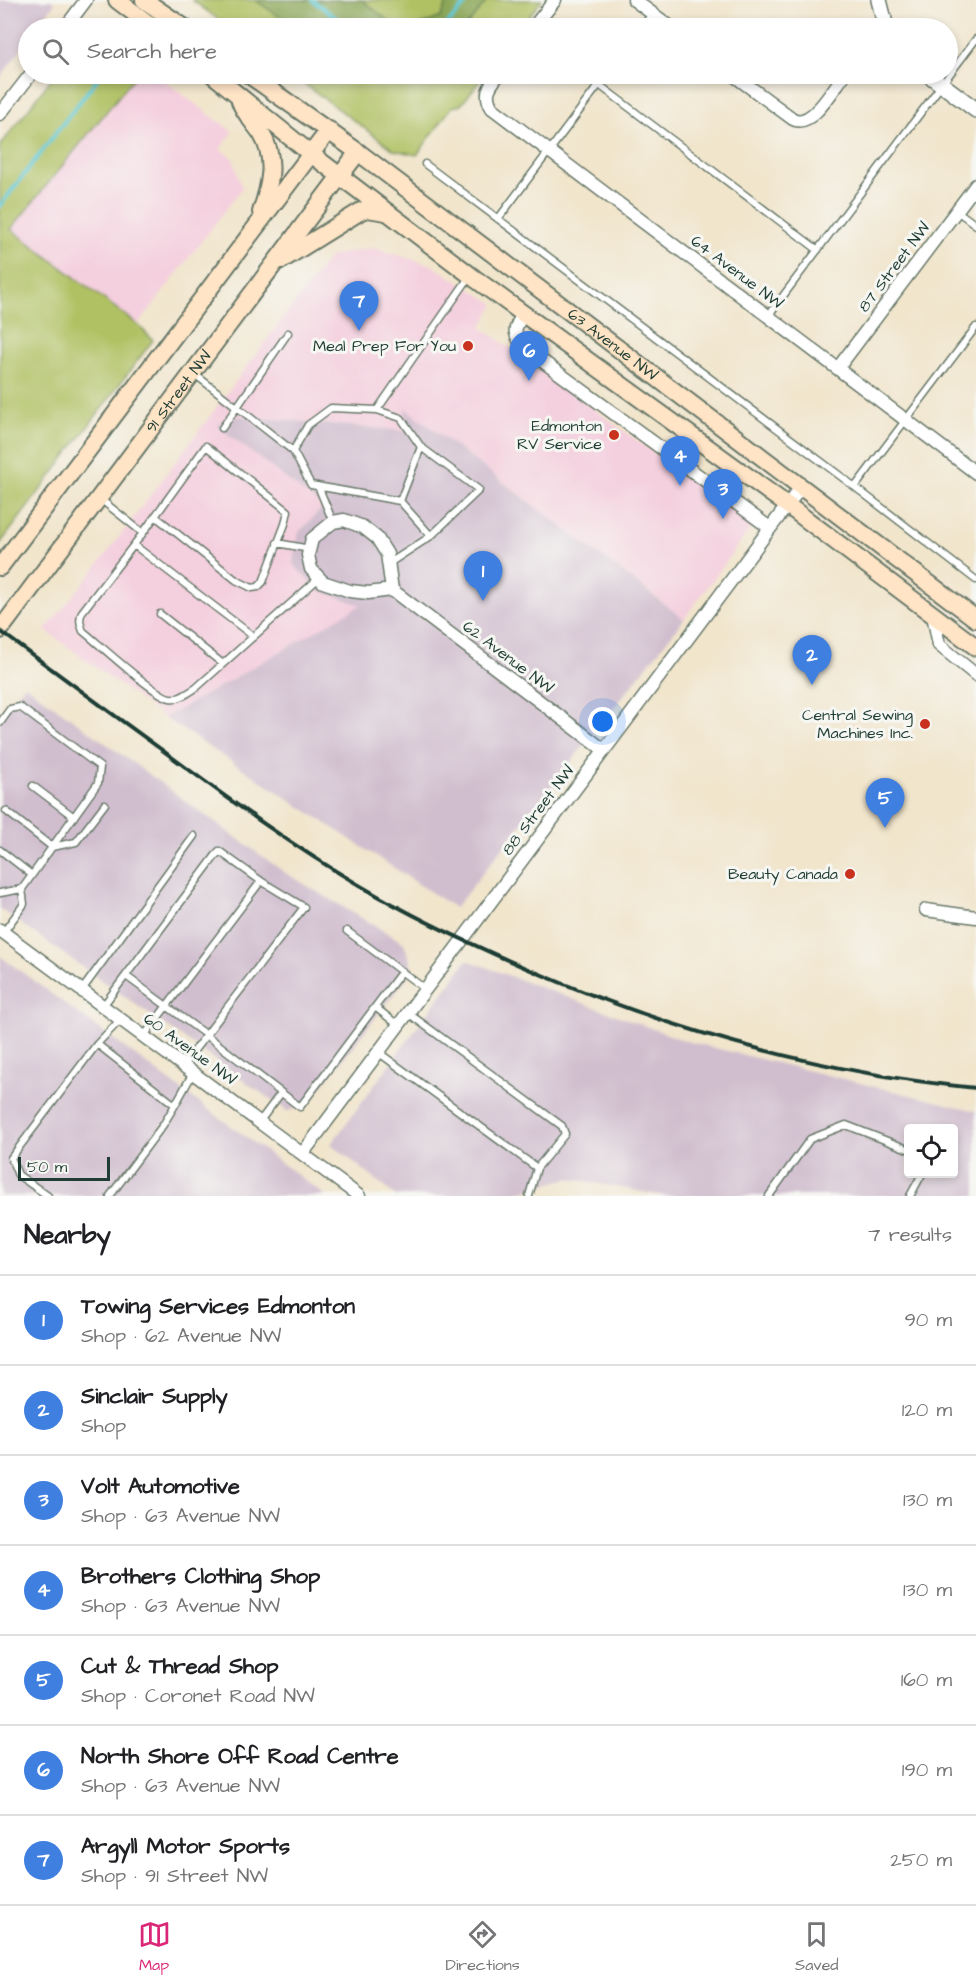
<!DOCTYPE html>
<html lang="en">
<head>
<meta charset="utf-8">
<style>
  :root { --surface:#fff; --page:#f6f6f6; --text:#202124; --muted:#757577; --line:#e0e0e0; --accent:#db2777 }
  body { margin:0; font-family:"Architects Daughter",sans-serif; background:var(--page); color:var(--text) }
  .controls { position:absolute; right:18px; bottom:18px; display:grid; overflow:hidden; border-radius:6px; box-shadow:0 3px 9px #0003 }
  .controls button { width:54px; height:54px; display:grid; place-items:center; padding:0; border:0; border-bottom:2px solid var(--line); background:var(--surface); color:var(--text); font:30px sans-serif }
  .scale { position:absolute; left:18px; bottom:15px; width:92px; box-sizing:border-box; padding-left:6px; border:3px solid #1f3d34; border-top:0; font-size:16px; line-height:21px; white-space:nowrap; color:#1f3d34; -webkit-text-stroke:4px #f6f6f2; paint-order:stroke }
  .you { position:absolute; left:603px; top:722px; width:21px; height:21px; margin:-15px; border:4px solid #fff; border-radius:50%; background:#1a73e8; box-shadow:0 0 0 9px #1a73e833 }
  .badge { display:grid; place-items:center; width:39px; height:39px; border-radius:50%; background:var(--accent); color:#fff; font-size:20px; font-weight:700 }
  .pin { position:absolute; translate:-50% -50px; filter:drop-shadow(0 2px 3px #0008) }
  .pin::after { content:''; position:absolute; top:32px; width:21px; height:18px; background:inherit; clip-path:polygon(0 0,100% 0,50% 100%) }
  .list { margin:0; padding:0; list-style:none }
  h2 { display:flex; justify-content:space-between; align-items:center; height:78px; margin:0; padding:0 24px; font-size:26px }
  h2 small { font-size:20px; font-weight:400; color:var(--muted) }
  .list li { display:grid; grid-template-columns:39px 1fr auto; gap:18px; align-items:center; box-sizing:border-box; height:90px; padding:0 24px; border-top:2px solid var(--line) }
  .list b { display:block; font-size:22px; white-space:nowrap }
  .list p { margin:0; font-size:20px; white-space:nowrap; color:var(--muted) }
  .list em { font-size:20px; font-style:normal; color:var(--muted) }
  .icon { flex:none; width:33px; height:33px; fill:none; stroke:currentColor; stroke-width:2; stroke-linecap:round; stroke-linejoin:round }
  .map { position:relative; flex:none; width:976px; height:1196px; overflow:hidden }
  .search { position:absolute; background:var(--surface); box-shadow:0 3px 9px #0003; left:18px; right:18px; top:18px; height:66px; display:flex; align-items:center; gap:15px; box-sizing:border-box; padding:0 21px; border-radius:33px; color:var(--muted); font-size:22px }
  .sheet { height:708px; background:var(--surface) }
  nav { display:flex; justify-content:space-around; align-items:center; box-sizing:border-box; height:84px; border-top:2px solid var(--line); background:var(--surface); font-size:16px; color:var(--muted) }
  nav a { display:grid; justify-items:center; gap:3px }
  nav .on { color:var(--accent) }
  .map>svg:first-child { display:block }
</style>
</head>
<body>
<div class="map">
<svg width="976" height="1196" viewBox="0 0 976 1196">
  <rect width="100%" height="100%" fill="#f6f6f2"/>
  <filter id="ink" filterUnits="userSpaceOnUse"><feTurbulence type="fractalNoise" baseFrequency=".0167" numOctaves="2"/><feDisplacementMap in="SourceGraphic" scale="12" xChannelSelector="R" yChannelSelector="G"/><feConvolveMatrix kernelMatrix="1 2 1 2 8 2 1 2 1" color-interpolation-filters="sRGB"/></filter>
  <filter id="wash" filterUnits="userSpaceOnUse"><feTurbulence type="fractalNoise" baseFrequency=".008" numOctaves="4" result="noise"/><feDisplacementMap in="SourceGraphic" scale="24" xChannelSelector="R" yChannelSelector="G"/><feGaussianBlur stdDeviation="1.35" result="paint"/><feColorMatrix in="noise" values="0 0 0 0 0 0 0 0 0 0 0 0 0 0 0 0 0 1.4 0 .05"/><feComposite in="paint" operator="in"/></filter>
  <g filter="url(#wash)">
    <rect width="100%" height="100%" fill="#f1e5cc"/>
    <path fill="#f4cfde" d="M 137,74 L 155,74 L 233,132 L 220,149 L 233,159 L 242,188 L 138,325 L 10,229 Z
      M 374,248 L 431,265 L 495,304 L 481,327 L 753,525 L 684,619 L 405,408 L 405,431 L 229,415 L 217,426 L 323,507 L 299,532 L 318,590 L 362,605 L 165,718 L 45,630 L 92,573 L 330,256 Z"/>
    <path fill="#d0bdce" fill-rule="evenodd" d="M 0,0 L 51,0 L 55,3 L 36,28 L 28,28 L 28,39 L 0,78 Z
      M 405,408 L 684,619 L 455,908 L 165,718 L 361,605 L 318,590 L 293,564 L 299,532 L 323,507 L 217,426 L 229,415 L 405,431 Z
      M 25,685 L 284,872 L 404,943 L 413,970 L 306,1106 L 287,1111 L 0,909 L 0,712 Z
      M 0,956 L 326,1196 L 0,1196 Z
      M 467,960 L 686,1041 L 976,1111 L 976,1196 L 664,1196 L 568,1178 L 505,1196 L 396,1196 L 331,1144 ZM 908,1128 L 954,1128 L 954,1174 L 908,1174 Z"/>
    <path fill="#b0c164" stroke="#687f4c" stroke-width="1.5" d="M 192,0 L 542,0 L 520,28 L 230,28 Z
      M 55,74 L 137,74 L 11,229 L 138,325 L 153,340 L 0,544 L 0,146 Z
      M 291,74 L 485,74 L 461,105 L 452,107 L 417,155 L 394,150 Z"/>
    <path fill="#8ca75a" stroke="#567247" stroke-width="1.5" d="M 255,0 L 362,0 L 398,28 L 296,28 Z
      M 448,0 L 488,0 L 465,28 L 414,28 L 441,17 Z"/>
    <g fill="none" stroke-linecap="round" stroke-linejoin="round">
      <path stroke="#5bc8d3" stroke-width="4" d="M 312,0 L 350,28
        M 444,28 L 469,0
        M 0,206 L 101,74"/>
    </g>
  </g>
  <g filter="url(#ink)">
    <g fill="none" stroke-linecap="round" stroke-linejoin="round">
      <defs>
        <path id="service" d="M 641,28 L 652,14
          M 598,84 L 818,250
          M 425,164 L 855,487 L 976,580
          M 957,211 L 976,225
          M 498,219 L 607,74
          M 768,316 L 976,39
          M 288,333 L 237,407 L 293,451 L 308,425 L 331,408 L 377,410 L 401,418 L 421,447 L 479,490 L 431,536
          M 193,373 L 237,407 L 222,428
          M 377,410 L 470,276
          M 293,451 L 311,485 L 400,501 L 421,447
          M 318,486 L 333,522
          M 855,487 L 976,327
          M 99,498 L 143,533 L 82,612 C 79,619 80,624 83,631 C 99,644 154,695 170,698 C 179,700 188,693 196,688 L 319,578
          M 143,533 L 206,446 L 288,511 L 285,524 L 263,582 L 258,587 L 252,588 L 236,580 L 155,516
          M 277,543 L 310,549
          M 134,545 L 253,636
          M 388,564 L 431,536 L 400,501
          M 160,614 L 223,664
          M 0,723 L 10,709 L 20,707 L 100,767 L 98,783 L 32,875 L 0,850
          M 33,786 L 74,817
          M 6,811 L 52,847 L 76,842 L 105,804
          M 0,893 L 22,889
          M 347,931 L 425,989
          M 3,933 L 24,904 L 22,889 L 32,875
          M 126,976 L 206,1035 L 304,907 L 261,881
          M 82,990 L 194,836
          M 103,1006 L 219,851 L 261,881 L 144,1036
          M 375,1007 L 398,1025
          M 408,1013 L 562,1126 L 565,1134 L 537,1168
          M 121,1019 L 97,1044 L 175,1105 L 193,1073
          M 378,1052 L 537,1168 L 529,1196
          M 183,1065 L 206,1035 L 300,1107 L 402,971
          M 260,1121 L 281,1093
          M 48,1196 L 18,1175 L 11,1158 L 97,1044
          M 110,1196 L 163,1125 L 175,1105
          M 769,1196 L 810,1139 L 846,1125 L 908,1149
          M 910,1196 L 922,1174"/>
        <path id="minor" d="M 634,0 L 672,28
          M 65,28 L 86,0
          M 533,28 L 555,0
          M 499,74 C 490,86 483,93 492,108 L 976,473
          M 732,74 L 793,119 C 812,129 834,87 845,74
          M 0,114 L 31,74
          M 524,314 C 511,330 514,334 526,349 L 770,528
          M 838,368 L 976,185
          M 392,590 L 387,554 L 377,538 L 363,527 L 344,520 L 333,522 L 312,539 L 308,555 L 311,569 L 323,582 L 350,591 L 368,593 L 392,590 L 604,750
          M 933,615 L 939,645 L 976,675
          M 926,910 L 976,917
          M 0,930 L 359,1196
          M 303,1153 L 801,487"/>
        <path id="tertiary" d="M 879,0 L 886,28
          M 928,74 L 976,110"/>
        <g id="secondary">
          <path d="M 117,0 L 154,28"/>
          <path d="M 144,0 L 185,28"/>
          <path d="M 212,74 L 311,154 L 474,278 L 787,505 L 976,647"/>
          <path id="s1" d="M 248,74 L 358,152 L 976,619"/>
          <path d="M 240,101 C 244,113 254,123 261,133 C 277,159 270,186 261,212"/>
          <path d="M 282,260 L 361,211 L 368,209 L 386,212"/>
          <path d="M 0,567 L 329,130"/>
          <path id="s2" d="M 0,630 L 358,152"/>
        </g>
      </defs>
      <use href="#service" stroke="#687869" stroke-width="9"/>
      <use href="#minor" stroke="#687869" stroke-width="15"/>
      <use href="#tertiary" stroke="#687869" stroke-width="18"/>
      <use href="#secondary" stroke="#687869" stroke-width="20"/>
      <use href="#service" stroke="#fff" stroke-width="6"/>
      <use href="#minor" stroke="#fff" stroke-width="12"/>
      <use href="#tertiary" stroke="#fff" stroke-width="15"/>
      <use href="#secondary" stroke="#ffe4c6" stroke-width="16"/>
      <path stroke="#1f3d34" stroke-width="4" d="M 0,631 C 58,674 115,716 173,758 C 234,803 294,847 359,885 C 411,916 466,942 521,966 C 666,1029 819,1073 976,1088"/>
    </g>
  </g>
  <g fill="#c8321e" stroke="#f6f6f2" stroke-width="2">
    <circle cx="468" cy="346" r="6"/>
    <circle cx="614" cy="435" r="6"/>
    <circle cx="925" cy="724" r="6"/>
    <circle cx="850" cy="874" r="6"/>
  </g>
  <g text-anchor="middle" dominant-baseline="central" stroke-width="6" stroke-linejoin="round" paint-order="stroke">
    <g font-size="16" fill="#1f3d34" stroke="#f6f6f2">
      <text transform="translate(894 267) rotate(-53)">87 Street NW</text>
      <text transform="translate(737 272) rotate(37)">64 Avenue NW</text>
      <text stroke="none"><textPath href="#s1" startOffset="454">63 Avenue NW</textPath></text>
      <text stroke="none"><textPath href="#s2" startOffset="298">91 Street NW</textPath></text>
      <text transform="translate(508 657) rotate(37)">62 Avenue NW</text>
      <text transform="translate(538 810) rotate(-53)">88 Street NW</text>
      <text transform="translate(190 1049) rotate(36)">60 Avenue NW</text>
    </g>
    <g font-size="16" fill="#1f3d34" stroke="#f6f6f2" text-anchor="end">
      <text x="456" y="346">Meal Prep For You</text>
      <text x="602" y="426">Edmonton<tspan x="602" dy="18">RV Service</tspan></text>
      <text x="913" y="715">Central Sewing<tspan x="913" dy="18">Machines Inc.</tspan></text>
      <text x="838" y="874">Beauty Canada</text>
    </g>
  </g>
</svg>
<div class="controls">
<button><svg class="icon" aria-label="locate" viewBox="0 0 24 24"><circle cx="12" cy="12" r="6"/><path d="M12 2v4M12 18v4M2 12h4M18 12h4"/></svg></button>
</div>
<div class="scale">50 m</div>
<div class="you"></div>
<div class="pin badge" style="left:483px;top:601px;background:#3f7fe0">1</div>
<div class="pin badge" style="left:812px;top:685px;background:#3f7fe0">2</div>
<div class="pin badge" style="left:723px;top:519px;background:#3f7fe0">3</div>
<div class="pin badge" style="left:680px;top:486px;background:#3f7fe0">4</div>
<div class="pin badge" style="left:885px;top:828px;background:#3f7fe0">5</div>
<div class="pin badge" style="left:529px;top:381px;background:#3f7fe0">6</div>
<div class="pin badge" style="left:359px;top:331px;background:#3f7fe0">7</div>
<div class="search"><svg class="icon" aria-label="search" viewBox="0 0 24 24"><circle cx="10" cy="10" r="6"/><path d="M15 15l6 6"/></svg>Search here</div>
</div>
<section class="sheet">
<h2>Nearby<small>7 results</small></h2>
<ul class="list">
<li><span class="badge" style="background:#3f7fe0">1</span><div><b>Towing Services Edmonton</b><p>Shop · 62 Avenue NW</p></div><em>90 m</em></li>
<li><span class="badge" style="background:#3f7fe0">2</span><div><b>Sinclair Supply</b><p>Shop</p></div><em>120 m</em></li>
<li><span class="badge" style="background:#3f7fe0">3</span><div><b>Volt Automotive</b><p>Shop · 63 Avenue NW</p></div><em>130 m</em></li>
<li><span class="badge" style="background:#3f7fe0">4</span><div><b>Brothers Clothing Shop</b><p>Shop · 63 Avenue NW</p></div><em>130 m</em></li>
<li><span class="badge" style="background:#3f7fe0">5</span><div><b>Cut &amp; Thread Shop</b><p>Shop · Coronet Road NW</p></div><em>160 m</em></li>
<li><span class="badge" style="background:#3f7fe0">6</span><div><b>North Shore Off Road Centre</b><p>Shop · 63 Avenue NW</p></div><em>190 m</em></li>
<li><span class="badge" style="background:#3f7fe0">7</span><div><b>Argyll Motor Sports</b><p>Shop · 91 Street NW</p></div><em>250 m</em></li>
</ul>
</section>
<nav>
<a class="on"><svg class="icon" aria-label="map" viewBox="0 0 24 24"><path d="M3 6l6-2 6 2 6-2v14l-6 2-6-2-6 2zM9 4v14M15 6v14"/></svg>Map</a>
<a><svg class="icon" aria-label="directions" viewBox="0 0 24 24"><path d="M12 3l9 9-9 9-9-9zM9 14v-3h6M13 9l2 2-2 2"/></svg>Directions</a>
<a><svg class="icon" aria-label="saved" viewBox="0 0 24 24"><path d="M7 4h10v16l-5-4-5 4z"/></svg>Saved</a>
</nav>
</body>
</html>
